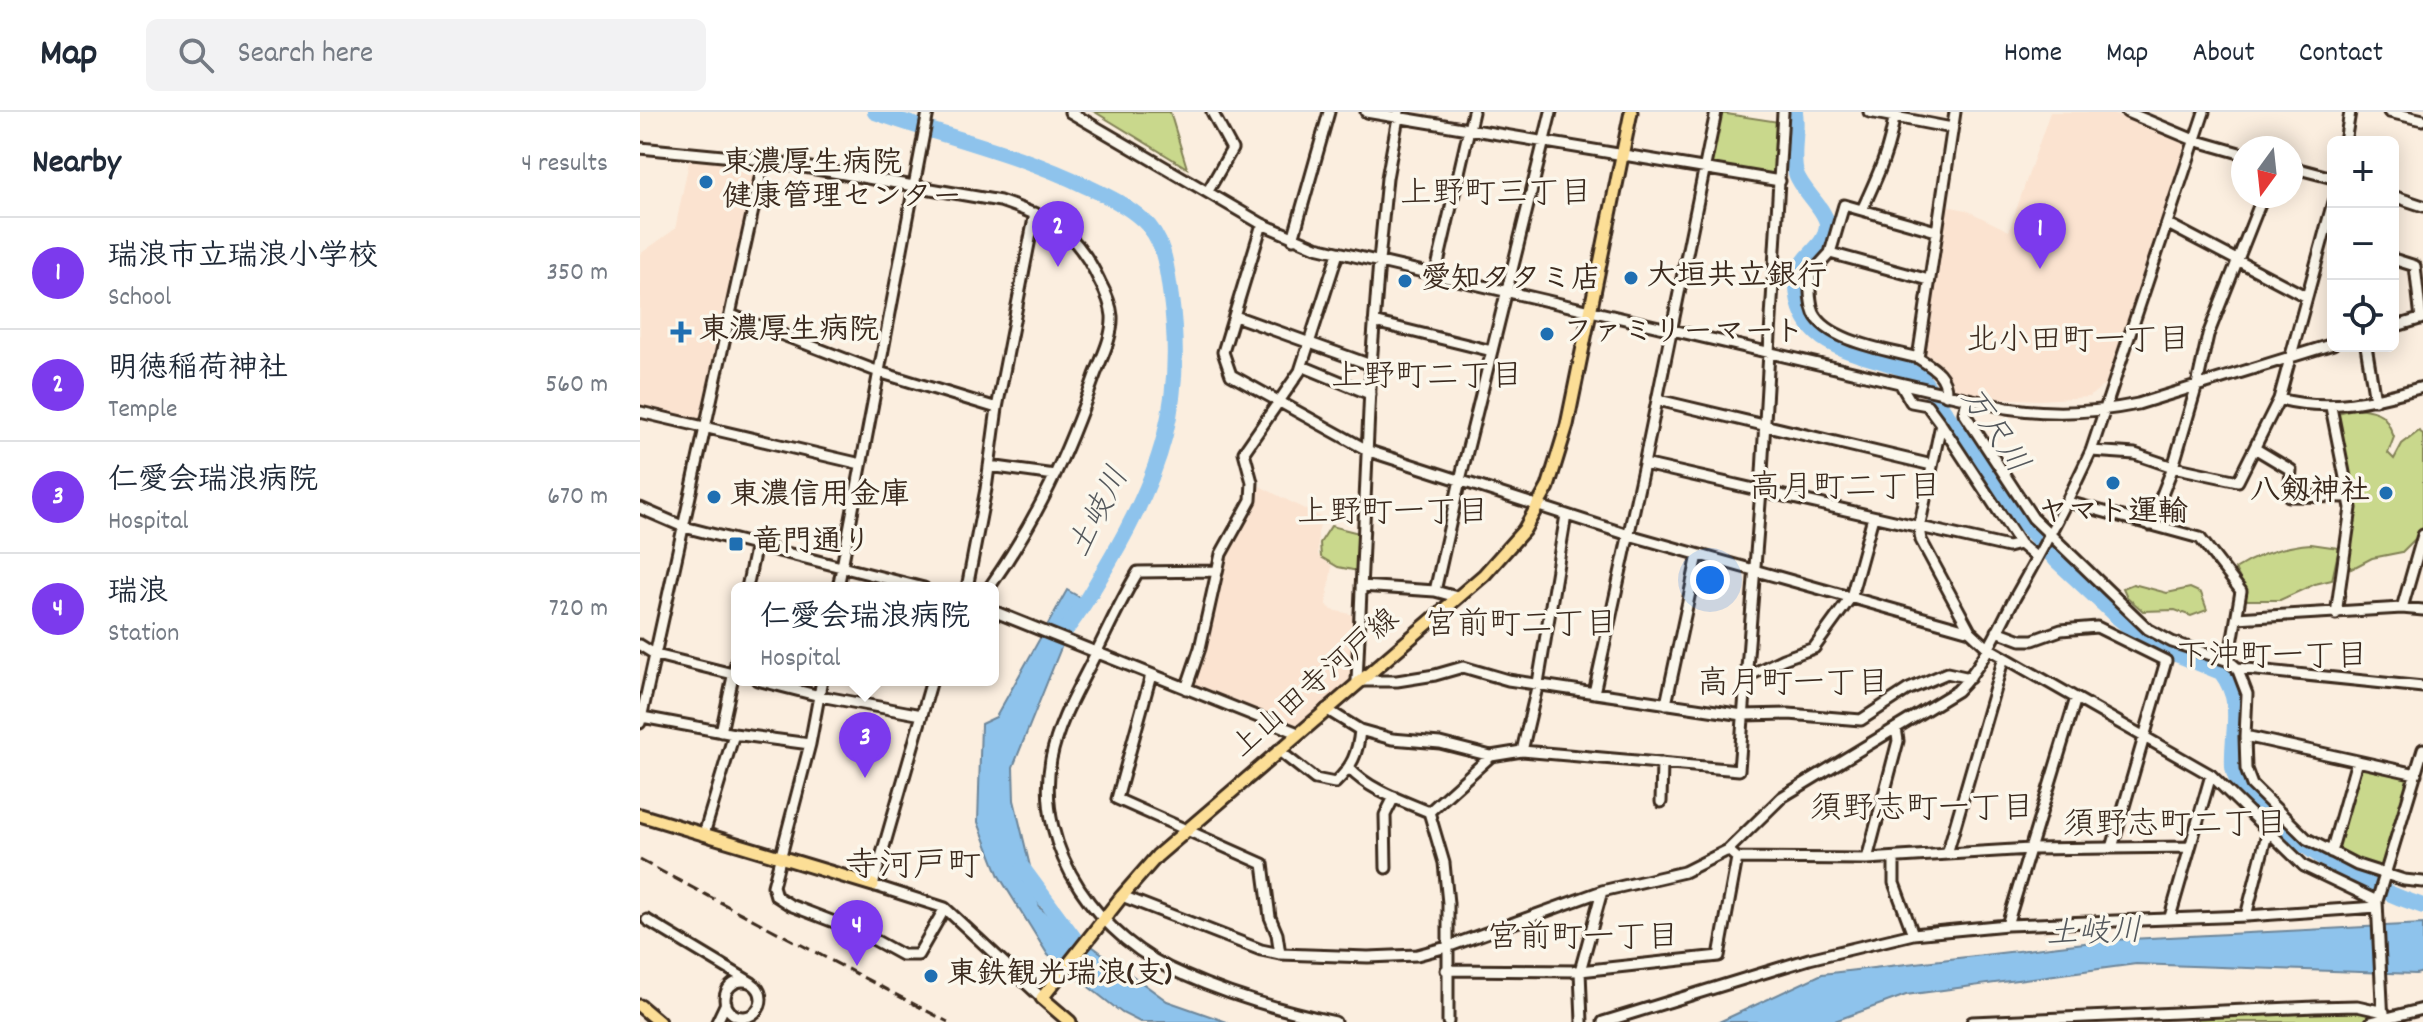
<!DOCTYPE html>
<html lang="en">
<head>
<meta charset="utf-8">
<style>
  :root { --surface:#fff; --page:#f2f2f3; --text:#1f2937; --muted:#747a83; --line:#e0e1e3; --accent:#7c3aed }
  body { margin:0; font-family:Dekko,"Klee One",sans-serif; background:var(--page); color:var(--text) }
  .controls { position:absolute; right:24px; top:24px; display:grid; overflow:hidden; border-radius:12px; box-shadow:0 4px 20px #0003 }
  .controls button { width:72px; height:72px; display:grid; place-items:center; padding:0; border:0; border-bottom:2px solid var(--line); background:var(--surface); color:var(--text); font:40px sans-serif }
  .compass { position:absolute; left:1591px; top:24px; width:72px; height:72px; border-radius:50%; background:var(--surface); box-shadow:0 4px 20px #0003; rotate:195deg }
  .you { position:absolute; left:1070px; top:468px; width:28px; height:28px; margin:-20px; border:6px solid #fff; border-radius:50%; background:#1a73e8; box-shadow:0 0 0 12px #1a73e833 }
  .badge { display:grid; place-items:center; width:52px; height:52px; border-radius:50%; background:var(--accent); color:#fff; font-size:26px; font-weight:700 }
  .pin { position:absolute; translate:-50% -66px; filter:drop-shadow(0 2px 4px #0008) }
  .pin::after { content:''; position:absolute; top:42px; width:28px; height:24px; background:inherit; clip-path:polygon(0 0,100% 0,50% 100%) }
  .popup { position:absolute; left:91px; top:470px; width:268px; height:104px; box-sizing:border-box; display:grid; place-content:center; border-radius:12px; background:var(--surface); filter:drop-shadow(0 2px 6px #0005); font-size:26px; white-space:nowrap; color:var(--muted) }
  .popup b { font-size:30px; color:var(--text) }
  .popup::after { content:''; position:absolute; left:50%; top:100%; margin-left:-16px; border:16px solid transparent; border-top-color:var(--surface) }
  .list { margin:0; padding:0; list-style:none }
  h2 { display:flex; justify-content:space-between; align-items:center; height:104px; margin:0; padding:0 32px; font-size:34px }
  h2 small { font-size:26px; font-weight:400; color:var(--muted) }
  .list li { display:grid; grid-template-columns:52px 1fr auto; gap:24px; align-items:center; box-sizing:border-box; height:112px; padding:0 32px; border-top:2px solid var(--line) }
  .list b { display:block; font-size:30px; white-space:nowrap }
  .list p { margin:0; font-size:26px; white-space:nowrap; color:var(--muted) }
  .list em { font-size:26px; font-style:normal; color:var(--muted) }
  .icon { flex:none; width:44px; height:44px; fill:none; stroke:currentColor; stroke-width:2; stroke-linecap:round; stroke-linejoin:round }
  .map { position:relative; flex:none; width:1783px; height:910px; overflow:hidden }
  header { display:flex; align-items:center; gap:48px; box-sizing:border-box; height:112px; padding:0 40px; background:var(--surface); border-bottom:2px solid var(--line) }
  header strong { font-size:38px }
  nav { display:flex; gap:44px; margin-inline-start:auto; font-size:28px }
  .search { width:560px; height:72px; background:var(--page); display:flex; align-items:center; gap:20px; box-sizing:border-box; padding:0 28px; border-radius:12px; color:var(--muted); font-size:30px }
  main { display:flex }
  aside { flex:1; background:var(--surface) }
  .map>svg:first-child { display:block }
</style>
</head>
<body>
<header>
<strong>Map</strong>
<div class="search"><svg class="icon" aria-label="search" viewBox="0 0 24 24"><circle cx="10" cy="10" r="6"/><path d="M15 15l6 6"/></svg>Search here</div>
<nav><a>Home</a><a>Map</a><a>About</a><a>Contact</a></nav>
</header>
<main>
<aside>
<h2>Nearby<small>4 results</small></h2>
<ul class="list">
<li><span class="badge">1</span><div><b>瑞浪市立瑞浪小学校</b><p>School</p></div><em>350 m</em></li>
<li><span class="badge">2</span><div><b>明徳稲荷神社</b><p>Temple</p></div><em>560 m</em></li>
<li><span class="badge">3</span><div><b>仁愛会瑞浪病院</b><p>Hospital</p></div><em>670 m</em></li>
<li><span class="badge">4</span><div><b>瑞浪</b><p>Station</p></div><em>720 m</em></li>
</ul>
</aside>
<div class="map">
<svg width="1783" height="910" viewBox="0 0 1783 910">
  <rect width="100%" height="100%" fill="#fbeedf"/>
  <filter id="ink" filterUnits="userSpaceOnUse"><feTurbulence type="fractalNoise" baseFrequency=".0125" numOctaves="2"/><feDisplacementMap in="SourceGraphic" scale="16" xChannelSelector="R" yChannelSelector="G"/><feConvolveMatrix kernelMatrix="1 2 1 2 8 2 1 2 1" color-interpolation-filters="sRGB"/></filter>
  <g filter="url(#ink)">
    <path fill="#fbe3d0" d="M 1410,0 L 1470,0 L 1548,33 L 1466,271 L 1449,285 L 1400,288 L 1357,286 L 1312,277 L 1306,257 L 1283,240 L 1307,94 L 1326,98 L 1369,119 Z
      M 51,40 L 123,53 L 62,309 L 0,298 L 0,142 L 35,117 Z
      M 612,370 L 682,406 L 678,421 L 678,443 L 692,454 L 686,492 L 692,498 L 719,504 L 717,569 L 658,621 L 546,577 L 576,459 L 612,390 Z"/>
    <path fill="#c9d88c" stroke="#828155" stroke-width="2" d="M 455,0 L 530,0 L 547,56 Z
      M 1080,1 L 1139,10 L 1137,63 L 1069,52 Z
      M 1717,296 C 1743,300 1744,301 1754,325 L 1748,341 L 1754,347 L 1762,332 L 1779,319 L 1783,322 L 1783,419 L 1762,440 L 1732,446 L 1711,457 C 1701,434 1717,411 1714,388 C 1711,358 1697,331 1698,301 Z
      M 691,414 L 719,421 L 718,459 L 698,455 L 681,445 L 680,431 Z
      M 1671,432 L 1699,436 L 1692,468 L 1675,472 L 1640,488 L 1604,488 L 1605,477 L 1595,457 C 1619,442 1643,434 1671,432 Z
      M 1493,472 L 1527,481 L 1550,476 L 1561,481 L 1567,498 L 1551,504 L 1535,498 L 1503,499 L 1487,485 L 1483,476 Z
      M 1719,654 L 1770,664 L 1742,760 L 1694,740 Z
      M 1715,897 L 1739,901 L 1738,906 L 1718,910 L 1558,910 L 1557,903 Z"/>
    <path fill="#8ec3ec" stroke="#6d869a" stroke-width="2" d="M 427,478 L 441,486 L 373,655 L 374,688 L 400,796 L 527,889 L 587,910 L 500,910 L 482,901 L 408,843 L 359,764 L 338,710 L 341,612 L 356,605 Z
      M 1783,812 L 1783,860 L 1776,862 L 1496,852 L 1266,883 L 1192,910 L 1079,910 L 1182,862 L 1470,828 Z"/>
    <g fill="none" stroke-linecap="round" stroke-linejoin="round">
      <path stroke="#8ec3ec" stroke-width="16" d="M 235,0 C 305,25 378,41 446,74 C 465,83 487,93 503,108 C 525,127 527,158 531,186 C 545,289 521,362 469,450 C 452,479 437,506 415,531
        M 1155,0 C 1158,20 1151,42 1156,61 C 1161,78 1187,98 1187,113 C 1186,135 1165,141 1159,159 C 1156,168 1157,181 1159,190 C 1173,247 1239,239 1282,266 L 1364,388 L 1417,449 L 1475,503 L 1509,531 L 1581,560 C 1605,592 1591,619 1593,655 C 1595,672 1609,684 1620,695 C 1665,740 1722,774 1783,794
        M 383,757 L 436,829"/>
      <defs>
        <path id="minor" d="M 430,0 L 622,112 L 676,135 L 1367,296 C 1411,303 1454,301 1498,292 L 1693,232
          M 726,0 L 1140,69
          M 759,0 L 747,66 L 739,149 L 731,253 L 717,569 L 757,569 L 795,563 L 823,555 L 868,568 L 1103,603 L 1149,602 L 1221,608 L 1267,578 L 1307,561 L 1330,566
          M 1229,0 L 1312,16
          M 1487,0 L 1554,28 L 1603,42
          M 1749,0 L 1783,8
          M 1705,30 L 1710,0
          M 0,36 L 124,48 L 360,89 C 412,107 436,118 460,170 C 466,181 471,192 472,204 C 473,224 462,245 455,263 C 427,343 398,406 349,476
          M 1651,55 L 1693,66
          M 568,79 L 592,37 L 572,0
          M 1753,84 L 1783,94
          M 1222,98 C 1236,67 1250,39 1254,5
          M 622,112 L 583,240 L 591,263 L 729,339 L 989,423 L 1330,519
          M 1528,112 L 1667,185
          M 653,127 L 689,0
          M 1190,141 L 1289,168
          M 1753,147 L 1775,154 L 1781,207
          M 795,164 L 833,0
          M 91,203 L 239,260 L 357,296
          M 595,204 L 731,253
          M 734,210 L 852,239
          M 1753,215 L 1783,206
          M 1726,234 L 1735,288
          M 1278,246 C 1249,238 1188,230 1174,201 C 1169,189 1170,176 1170,163 L 1190,141 L 1204,93 L 1296,119
          M 662,254 L 730,282
          M 1261,273 L 1271,290 L 1287,293 L 1301,312 L 1279,416 L 1281,428 L 1330,519 L 1348,536 L 1571,663 L 1664,754 L 1737,789
          M 1306,283 C 1307,263 1294,256 1278,246 L 1315,0
          M 1639,287 C 1691,300 1732,289 1783,275
          M 1018,288 L 1292,353
          M 1327,288 L 1324,301 L 1393,406 L 1508,517 L 1532,530 L 1589,549 L 1597,556 L 1607,582 L 1605,624 L 1776,662
          M 1691,295 L 1711,396 L 1696,502
          M 0,300 L 221,352
          M 1301,312 L 1380,432 L 1397,446
          M 1616,337 L 1651,358 L 1649,384 L 1707,385
          M 1451,339 L 1495,342 L 1533,355 L 1598,369 L 1639,287 L 1693,90
          M 1004,352 L 1368,435 L 1380,432
          M 349,354 L 415,363
          M 1428,390 L 1560,426 L 1601,479 L 1589,549
          M 0,396 L 44,415 L 284,476
          M 1510,413 L 1533,355 L 1557,273 L 1568,223 L 1623,84
          M 576,459 L 498,460 C 482,486 470,513 456,541 C 439,576 419,607 411,647 C 394,739 460,828 544,863 C 591,884 644,899 695,910
          M 721,474 L 795,479
          M 107,476 L 116,432
          M 198,476 L 288,0
          M 327,476 L 346,377 L 357,296 L 395,101
          M 817,485 L 795,479 L 820,368 L 911,0
          M 1762,496 L 1783,423
          M 353,499 L 658,621
          M 1597,506 L 1762,496 L 1783,498
          M 1357,519 L 1381,528 L 1393,528 L 1421,518 L 1457,515 L 1526,549 L 1472,736
          M 0,533 L 16,543 L 97,563
          M 1597,556 L 1783,575
          M 511,563 L 477,687 L 623,752 L 630,805 L 637,822 L 640,842
          M 1106,565 L 1143,547 L 1174,536 L 1211,485 L 1233,405
          M 117,568 L 180,584 L 282,603
          M 182,568 L 170,632 L 133,774 L 136,784 L 150,793 L 220,820 L 262,843 L 278,843 L 305,796
          M 292,568 L 233,773 L 305,796 L 402,886
          M 546,577 L 560,536 L 581,442 L 611,388 L 612,370 L 604,340 L 660,259 L 698,141
          M 954,581 L 1004,352 L 1076,0
          M 1026,592 L 1058,443
          M 686,597 L 720,618 L 752,627 L 800,631 L 851,644 L 882,639 L 1099,658 L 1121,378 L 1143,0
          M 2,605 L 94,622 L 170,632
          M 0,611 L 124,48
          M 81,620 L 97,546
          M 1605,624 L 1606,657 L 1612,673 L 1667,727 L 1717,753 L 1764,768 L 1783,770
          M 638,638 L 675,667 L 695,671 C 712,655 718,641 720,618
          M 882,639 L 898,571 L 926,403
          M 710,657 C 729,678 763,689 789,700
          M 1021,690 L 1022,651
          M 789,700 L 804,751 L 808,791 L 808,910
          M 789,700 L 851,644
          M 64,722 L 94,622
          M 1088,738 L 1097,746 L 1227,747 L 1390,737 L 1550,735
          M 1691,740 L 1717,649
          M 1307,742 L 1364,545
          M 1254,746 L 1254,771 L 1273,822
          M 1227,747 L 1258,629 L 1256,616
          M 746,756 L 745,703 L 754,685
          M 482,784 L 621,838 L 640,842 L 728,845 L 777,843 L 807,835 L 962,779 L 1044,760 L 1088,738 L 1142,685 L 1317,579 C 1342,555 1357,520 1373,489 C 1401,440 1427,391 1451,339 L 1564,0
          M 1606,804 L 1628,718
          M 1530,805 L 1571,663
          M 7,808 L 112,871
          M 1367,813 L 1436,586
          M 806,858 L 940,859 L 1079,844 L 1097,746
          M85 887a18 18 0 1 1 36 0a18 18 0 1 1-36 0Z
          M 77,910 L 86,891
          M 942,910 L 940,859 L 962,779
          M 963,910 L 1169,847 L 1273,822 L 1367,813 L 1606,804 L 1737,795
          M 1332,910 L 1675,895 L 1717,894 L 1744,900
          M 1731,910 L 1783,897
          M 1743,910 L 1737,789 L 1783,637"/>
        <path id="major" d="M 0,703 L 233,773
          M 0,894 L 19,910
          M 430,910 L 402,886 L 482,784 L 517,744 L 844,463 L 884,418 L 908,375 L 927,313 L 991,0"/>
      </defs>
      <use href="#minor" stroke="#3b2a1e" stroke-width="15"/>
      <use href="#major" stroke="#3b2a1e" stroke-width="17"/>
      <use href="#minor" stroke="#fbf7ec" stroke-width="9"/>
      <use href="#major" stroke="#fcde96" stroke-width="11"/>
      <path stroke="#3b2a1e" stroke-width="3" stroke-dasharray="12 6" stroke-linecap="butt" d="M 0,748 L 308,910"/>
    </g>
  </g>
  <g fill="#1f6fb2" stroke="#fbf7ec" stroke-width="3">
    <circle cx="66" cy="70" r="8"/>
    <circle cx="991" cy="166" r="8"/>
    <circle cx="765" cy="169" r="8"/>
    <path d="M37 208h8v8h8v8h-8v8h-8v-8h-8v-8h8z"/>
    <circle cx="907" cy="222" r="8"/>
    <circle cx="1473" cy="371" r="8"/>
    <circle cx="1746" cy="381" r="8"/>
    <circle cx="74" cy="385" r="8"/>
    <rect x="88" y="424" width="16" height="16" rx="4"/>
    <circle cx="291" cy="864" r="8"/>
  </g>
  <g text-anchor="middle" dominant-baseline="central" stroke-width="7" stroke-linejoin="round" paint-order="stroke">
    <g font-size="30" font-weight="bold" fill="#3b2a1e" stroke="#fbf7ec" text-anchor="start">
      <text x="82" y="53">東濃厚生病院<tspan x="82" dy="34">健康管理センター</tspan></text>
      <text x="1007" y="166">大垣共立銀行</text>
      <text x="781" y="169">愛知タタミ店</text>
      <text x="59" y="220">東濃厚生病院</text>
      <text x="923" y="222">ファミリーマート</text>
      <text x="1730" y="381" text-anchor="end">八剱神社</text>
      <text x="90" y="385">東濃信用金庫</text>
      <text x="1473" y="402" text-anchor="middle">ヤマト運輸</text>
      <text x="112" y="432">竜門通り</text>
      <text x="307" y="864">東鉄観光瑞浪(支)</text>
    </g>
    <g font-size="30" fill="#3b2a1e" stroke="#fbf7ec">
      <text transform="translate(677 573) rotate(-41)">上山田寺河戸線</text>
    </g>
    <g font-size="32" fill="#3b2a1e" stroke="#fbf7ec">
      <text x="856" y="84">上野町三丁目</text>
      <text x="1438" y="231">北小田町一丁目</text>
      <text x="787" y="267">上野町二丁目</text>
      <text x="1205" y="378">高月町二丁目</text>
      <text x="753" y="403">上野町一丁目</text>
      <text x="881" y="515">宮前町二丁目</text>
      <text x="1632" y="547">下沖町一丁目</text>
      <text x="1153" y="574">高月町一丁目</text>
      <text x="1282" y="699">須野志町一丁目</text>
      <text x="1535" y="715">須野志町二丁目</text>
      <text x="943" y="828">宮前町一丁目</text>
    </g>
    <g font-size="32" font-style="italic" fill="#54585c" stroke="#fbf7ec">
      <text transform="translate(1352 320) rotate(56)">万尺川</text>
      <text transform="translate(461 401) rotate(-63)">土岐川</text>
      <text transform="translate(1454 823) rotate(-2)">土岐川</text>
    </g>
    <g font-size="34" fill="#3b2a1e" stroke="#fbf7ec">
      <text x="273" y="756">寺河戸町</text>
    </g>
  </g>
</svg>
<div class="controls">
<button>+</button>
<button>−</button>
<button><svg class="icon" aria-label="locate" viewBox="0 0 24 24"><circle cx="12" cy="12" r="6"/><path d="M12 2v4M12 18v4M2 12h4M18 12h4"/></svg></button>
</div>
<svg class="compass" viewBox="-18 -18 36 36"><path d="M0-13l5 13h-10z" fill="#e53935"/><path d="M0 13l5-13h-10z" fill="#747a83"/></svg>
<div class="you"></div>
<div class="pin badge" style="left:1400px;top:157px">1</div>
<div class="pin badge" style="left:418px;top:155px">2</div>
<div class="pin badge" style="left:225px;top:666px">3</div>
<div class="popup"><b>仁愛会瑞浪病院</b>Hospital</div>
<div class="pin badge" style="left:217px;top:854px">4</div>
</div>
</main>
</body>
</html>
